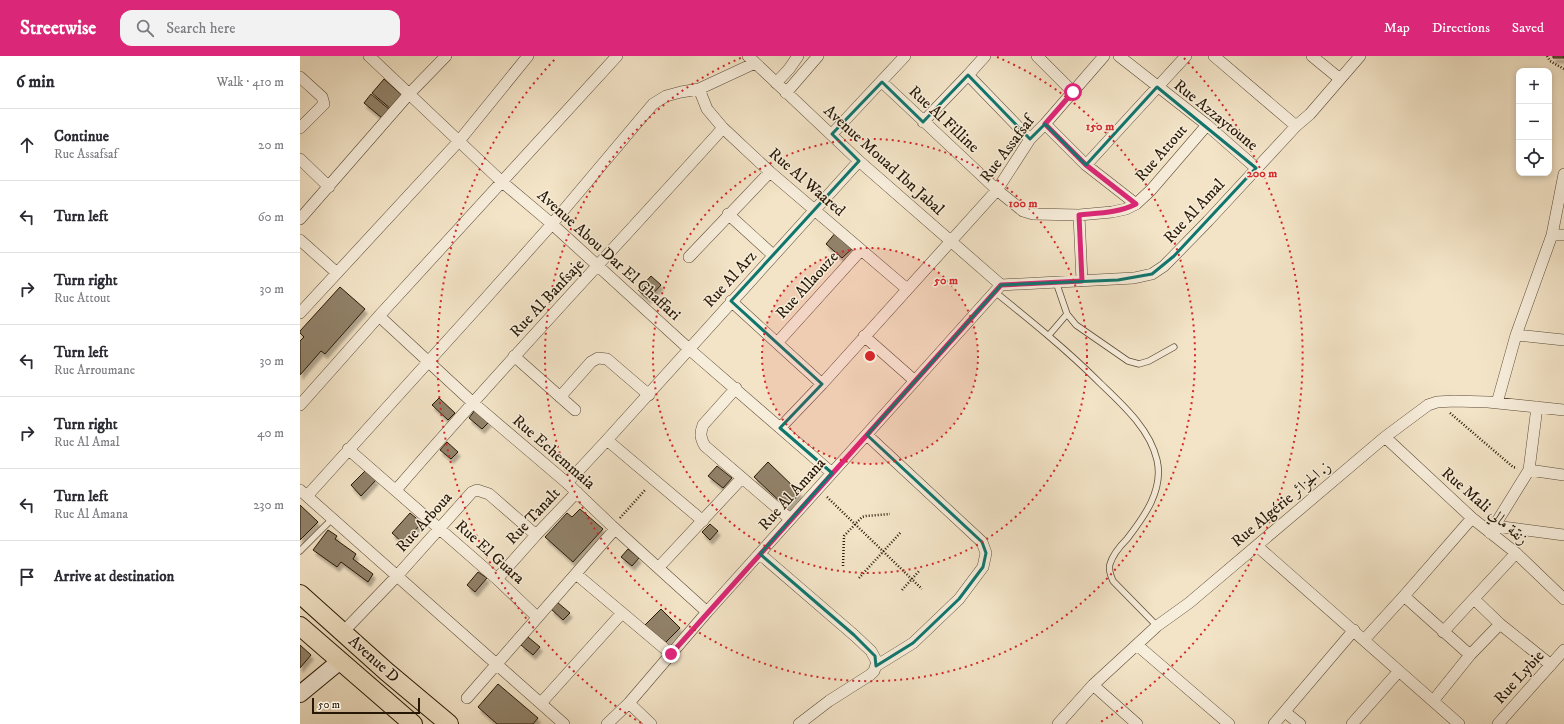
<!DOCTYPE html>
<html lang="en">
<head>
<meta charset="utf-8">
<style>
  :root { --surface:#fff; --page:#f2f2f3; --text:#2b2b33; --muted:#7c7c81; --line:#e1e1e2; --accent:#db2777 }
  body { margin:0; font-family:"IM FELL DW Pica",Amiri,serif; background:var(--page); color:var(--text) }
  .controls { position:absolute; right:12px; top:12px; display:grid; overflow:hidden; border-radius:8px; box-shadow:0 2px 6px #0003 }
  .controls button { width:36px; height:36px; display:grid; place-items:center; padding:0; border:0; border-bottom:1px solid var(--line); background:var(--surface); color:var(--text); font:20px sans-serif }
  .scale { position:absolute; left:12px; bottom:10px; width:108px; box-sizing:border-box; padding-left:4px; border:2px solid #271805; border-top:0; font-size:11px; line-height:14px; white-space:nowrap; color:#271805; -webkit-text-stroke:3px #f7eddb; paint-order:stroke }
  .stop { position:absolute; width:12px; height:12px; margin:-9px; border:3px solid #db2777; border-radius:50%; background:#fff }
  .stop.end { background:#db2777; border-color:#fff; box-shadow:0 1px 4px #0008 }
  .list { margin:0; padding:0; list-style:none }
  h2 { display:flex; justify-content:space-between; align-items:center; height:52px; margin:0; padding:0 16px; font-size:17px }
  h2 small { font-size:13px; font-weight:400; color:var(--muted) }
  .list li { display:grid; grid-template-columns:26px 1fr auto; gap:12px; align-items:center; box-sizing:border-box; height:72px; padding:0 16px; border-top:1px solid var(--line) }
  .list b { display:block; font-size:15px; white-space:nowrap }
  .list p { margin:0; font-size:13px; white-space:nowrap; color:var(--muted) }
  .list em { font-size:13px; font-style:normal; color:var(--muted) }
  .icon { flex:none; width:22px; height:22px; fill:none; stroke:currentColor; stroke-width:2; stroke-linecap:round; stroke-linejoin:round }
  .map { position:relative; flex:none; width:1264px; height:668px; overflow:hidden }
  header { display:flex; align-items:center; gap:24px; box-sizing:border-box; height:56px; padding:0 20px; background:var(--accent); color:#fff }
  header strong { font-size:19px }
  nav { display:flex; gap:22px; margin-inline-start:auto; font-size:14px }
  .search { width:280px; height:36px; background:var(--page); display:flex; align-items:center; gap:10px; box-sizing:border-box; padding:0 14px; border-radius:12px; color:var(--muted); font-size:15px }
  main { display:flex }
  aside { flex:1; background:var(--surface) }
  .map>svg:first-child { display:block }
</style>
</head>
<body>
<header>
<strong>Streetwise</strong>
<div class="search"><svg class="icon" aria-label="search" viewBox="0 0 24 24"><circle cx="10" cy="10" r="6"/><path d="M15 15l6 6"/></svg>Search here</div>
<nav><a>Map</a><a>Directions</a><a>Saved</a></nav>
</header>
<main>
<aside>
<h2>6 min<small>Walk · 410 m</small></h2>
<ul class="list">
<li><svg class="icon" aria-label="ahead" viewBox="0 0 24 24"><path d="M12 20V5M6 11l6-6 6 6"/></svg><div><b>Continue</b><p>Rue Assafsaf</p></div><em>20 m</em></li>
<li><svg class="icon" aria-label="left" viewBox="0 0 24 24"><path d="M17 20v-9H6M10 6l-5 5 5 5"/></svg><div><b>Turn left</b></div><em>60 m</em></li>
<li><svg class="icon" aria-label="right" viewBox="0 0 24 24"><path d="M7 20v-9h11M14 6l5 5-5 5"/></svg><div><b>Turn right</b><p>Rue Attout</p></div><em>30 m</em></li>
<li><svg class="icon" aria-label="left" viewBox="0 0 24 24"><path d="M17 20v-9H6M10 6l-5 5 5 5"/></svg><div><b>Turn left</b><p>Rue Arroumane</p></div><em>30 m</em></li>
<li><svg class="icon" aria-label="right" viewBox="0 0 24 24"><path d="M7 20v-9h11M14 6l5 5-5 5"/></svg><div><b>Turn right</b><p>Rue Al Amal</p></div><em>40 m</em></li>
<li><svg class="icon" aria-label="left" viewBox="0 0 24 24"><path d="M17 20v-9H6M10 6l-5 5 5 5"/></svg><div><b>Turn left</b><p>Rue Al Amana</p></div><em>230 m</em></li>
<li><svg class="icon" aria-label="arrive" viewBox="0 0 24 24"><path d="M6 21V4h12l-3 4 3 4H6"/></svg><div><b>Arrive at destination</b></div></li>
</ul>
</aside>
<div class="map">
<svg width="1264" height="668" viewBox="0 0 1264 668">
  <defs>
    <filter id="shadow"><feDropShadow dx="2.5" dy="4.5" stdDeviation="1" flood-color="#0004"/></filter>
  </defs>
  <rect width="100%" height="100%" fill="#f3e4c7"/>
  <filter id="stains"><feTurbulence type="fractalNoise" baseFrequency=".005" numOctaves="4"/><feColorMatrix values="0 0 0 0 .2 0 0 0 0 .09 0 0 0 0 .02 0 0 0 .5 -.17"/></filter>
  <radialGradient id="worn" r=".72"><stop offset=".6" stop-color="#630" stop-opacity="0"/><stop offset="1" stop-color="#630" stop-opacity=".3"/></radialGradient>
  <path fill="#91826a" stroke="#271805" filter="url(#shadow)" d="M 1253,0 L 1264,0 L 1264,2 L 1253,2 Z
    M 84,23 L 103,40 L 91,53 L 72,37 Z
    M 71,38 L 90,54 L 82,62 L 64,47 Z
    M 537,175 L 555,190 L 542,202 L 526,188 Z
    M 351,220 L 361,229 L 348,243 L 338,234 Z
    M 40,231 L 65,253 L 25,298 L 21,295 L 0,319 L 0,285 L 4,281 L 0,277 L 0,275 Z
    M 139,342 L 155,357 L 148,364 L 132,349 Z
    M 175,354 L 189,366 L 182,373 L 169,362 Z
    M 147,386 L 158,396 L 151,403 L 140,394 Z
    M 468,406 L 500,437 L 487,452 L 454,421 Z
    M 417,410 L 432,422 L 423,432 L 408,420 Z
    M 66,414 L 76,424 L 61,440 L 51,429 Z
    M 0,449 L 18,466 L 0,484 Z
    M 280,453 L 303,473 L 273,506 L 245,481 L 267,457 L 272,461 Z
    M 110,457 L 122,467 L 103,487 L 92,477 Z
    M 410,468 L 418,475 L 410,484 L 402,476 Z
    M 28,474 L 37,480 L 35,483 L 56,498 L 53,503 L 73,518 L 68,526 L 41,506 L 37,511 L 13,494 Z
    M 328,493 L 339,502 L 332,510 L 321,501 Z
    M 178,516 L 187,522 L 175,536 L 167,529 Z
    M 257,546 L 270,557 L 263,564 L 251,553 Z
    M 361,553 L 380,572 L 364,588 L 345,569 Z
    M 228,581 L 240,591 L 233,599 L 221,589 Z
    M 0,589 L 11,599 L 0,612 Z
    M 198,628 L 238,662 L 233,668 L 197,668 L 178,651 Z"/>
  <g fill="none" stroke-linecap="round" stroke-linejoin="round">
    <defs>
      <path id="lane" d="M 756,226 L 767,258 L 776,269 L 828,305 L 839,308 L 849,305 L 874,291
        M 695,236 C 731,265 767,294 800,327 C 822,348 850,373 857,404 C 864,434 844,461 827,483 C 820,490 813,498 810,508 C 808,514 811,520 813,525 L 857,570
        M 749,279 L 767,258
        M 0,495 L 32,463"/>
      <path id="street" d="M 69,0 L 201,125 L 252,168 L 389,293 L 532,417
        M 448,0 L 559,105 L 701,229
        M 737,0 L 773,36
        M 819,0 L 907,69 L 956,112
        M 914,0 L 996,70
        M 1012,0 L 1040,23
        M 668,19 L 730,83
        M 0,21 L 22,41 L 24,48 L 0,72
        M 582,26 L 697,134 L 723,155 L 733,158 L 779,159 L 812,156 L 826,153 L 836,148 L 851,134 L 907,69
        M 476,27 L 489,13 L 498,0
        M 399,33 L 407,53 L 423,72 L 470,116 L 607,233
        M 486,37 L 518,0
        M 623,66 L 668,19 L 685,0
        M 745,68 L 786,109 L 836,148
        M 532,78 L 605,0
        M 0,103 L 29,131
        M 786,109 L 886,0
        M 428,158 L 473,199
        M 779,159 L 782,225
        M 0,163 L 109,38 L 146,0
        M 1252,179 L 1264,179
        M 0,184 L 37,217
        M 389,201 L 470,116
        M 701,229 L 834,222 L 852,218 L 864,210 L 908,165 L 996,70 L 1010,58 L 1060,0
        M 431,245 L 522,328
        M 0,257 L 159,85 L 228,0
        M 79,260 L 172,346 L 267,427 L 312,470 L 407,556
        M 1216,279 L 1264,284
        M 564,280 L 615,325
        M 477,287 L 561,194
        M 214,300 L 275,354
        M 436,332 L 403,369 C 400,377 400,382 405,390 L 490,463
        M 260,341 L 291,306 L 298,302 L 307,303 L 349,339
        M 1197,347 L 1216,279 L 1252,179 L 1264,118
        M 0,349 L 79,260 L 317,0
        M 480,372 L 522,328 L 697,134 L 730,83 L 745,68 L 804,0
        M 567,379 L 682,486 L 686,497 L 683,511 L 659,543 L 613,587 L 576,610
        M 1085,381 L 1172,462 L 1216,497 L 1264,543
        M 48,393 L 197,523 L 237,561
        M 1229,414 L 1264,419
        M 267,427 L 307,384
        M 0,434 L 264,668
        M 96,434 C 202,311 314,193 423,72
        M 7,440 L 186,242 L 252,168 L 353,48 L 366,40 L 381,36 L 399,33 L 455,7
        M 403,465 L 307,384 L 559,105
        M 1195,470 L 1264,479
        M 1190,477 L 1229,414 L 1237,351
        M 957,490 L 1159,668
        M 460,498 L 554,579 L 571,595 L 577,606 L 574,615 L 570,619 L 529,645 L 499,668
        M 359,511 L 442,422
        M 276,518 L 371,598
        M 197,523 L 236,479 L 277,436
        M 1104,540 L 1170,599
        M 1174,543 L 1200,568 L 1251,609
        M 44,575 L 97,520 L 172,436 L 177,434 L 189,438 L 236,479
        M 1143,576 L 1216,497
        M 1064,584 L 1104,540 L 1172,462
        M 837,589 L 929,668
        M 793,629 L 837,668
        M 167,642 L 315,473
        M 1133,645 L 1170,599 L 1200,568
        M 241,647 L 322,557
        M 329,647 L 351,668
        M 985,656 L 1000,668
        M 307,668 L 329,647 L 407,556 L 701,229
        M 758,668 L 793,629 L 857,570 L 889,547 L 1085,381 L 1128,349 L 1137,346 L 1154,345 L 1188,346 L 1264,354
        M 974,668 L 1054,574
        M 1052,668 L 1099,615
        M 1198,668 L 1264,594"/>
      <path id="secondary" d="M 0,638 L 40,605"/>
      <path id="primary" d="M 0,538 L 87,616 L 149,668
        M 0,570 L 113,668"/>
    </defs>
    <use href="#lane" stroke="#5a4b36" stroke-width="7"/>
    <use href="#street" stroke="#5a4b36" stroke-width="12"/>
    <use href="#secondary" stroke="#271805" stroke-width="18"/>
    <use href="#primary" stroke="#271805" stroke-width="20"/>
    <path stroke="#271805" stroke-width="2.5" stroke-dasharray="1 2" stroke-linecap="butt" d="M 1247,0 L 1250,5 L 1264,13
      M 1150,357 L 1213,411 L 1217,412
      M 527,441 L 622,533
      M 320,462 L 346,433
      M 543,510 L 544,480 L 562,461 L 566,460 L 590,458
      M 559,522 L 601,476
      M 602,534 L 620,514"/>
    <use href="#lane" stroke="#f7eddb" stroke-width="5.5"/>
    <use href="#street" stroke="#f7eddb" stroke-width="11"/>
    <use href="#secondary" stroke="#f7eddb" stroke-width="16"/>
    <use href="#primary" stroke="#f3e4c7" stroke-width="18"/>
  </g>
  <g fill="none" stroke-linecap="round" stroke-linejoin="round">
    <path stroke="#db2777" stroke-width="5" d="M 371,598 L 701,229 L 782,225 L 779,159 C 799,157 818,157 836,148 L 786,109 L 745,68 L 773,36"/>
  </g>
  <path fill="none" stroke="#0f766e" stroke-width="3" stroke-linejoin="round" d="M 668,19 L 730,83 L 745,68 L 786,109 L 857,31 L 956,112 L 874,200 L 852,218 L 818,224 L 701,229 L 567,379 L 682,486 L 686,497 L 683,511 L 659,543 L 613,587 L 576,610 L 575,600 L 554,579 L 460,498 L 532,417 L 480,372 L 522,328 L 431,245 L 559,105 L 532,78 L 582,26 L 623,66 Z"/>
  <circle cx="570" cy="300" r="108" fill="#d62828" fill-opacity=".12"/>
  <g fill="none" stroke="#d62828" stroke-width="2" stroke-dasharray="2 4">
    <circle cx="570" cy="300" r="108"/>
    <circle cx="570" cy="300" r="217"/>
    <path d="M697 1A325 325 0 1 1 443 1"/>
    <path d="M341 667A433 433 0 0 1 256 2M884 2A433 433 0 0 1 799 667"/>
  </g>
  <g text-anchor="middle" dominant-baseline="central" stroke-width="3" stroke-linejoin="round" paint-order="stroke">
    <g font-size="16" fill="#271805" stroke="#f7eddb">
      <text transform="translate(916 59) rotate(39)">Rue Azzaytoune</text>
      <text transform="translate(644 63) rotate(43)">Rue Al Filline</text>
      <text transform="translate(707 93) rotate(-53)">Rue Assafsaf</text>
      <text transform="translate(861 97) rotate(-49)">Rue Attout</text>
      <text transform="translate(584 104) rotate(42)">Avenue Mouad Ibn Jabal</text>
      <text transform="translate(507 126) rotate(41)">Rue Al Waared</text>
      <text transform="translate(894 155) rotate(-47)">Rue Al Amal</text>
      <text transform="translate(309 199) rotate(42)">Avenue Abou Dar El Ghaffari</text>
      <text transform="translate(430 223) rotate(-48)">Rue Al Arz</text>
      <text transform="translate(507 229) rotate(-48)">Rue Allaouze</text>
      <text transform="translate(247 242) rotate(-47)">Rue Al Banfsaje</text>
      <text transform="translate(254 396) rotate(41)">Rue Echemmaia</text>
      <text transform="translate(492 438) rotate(-48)">Rue Al Amana</text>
      <text transform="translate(981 448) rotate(-40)">Rue Algérie ز. الجزائر</text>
      <text transform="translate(1185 450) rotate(41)">Rue Mali زنقة مالي</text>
      <text transform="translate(233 460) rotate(-47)">Rue Tanalt</text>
      <text transform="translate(124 466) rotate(-48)">Rue Arboua</text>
      <text transform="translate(190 496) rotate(42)">Rue El Guara</text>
      <text transform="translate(74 603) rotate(42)">Avenue D</text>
      <text transform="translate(1219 621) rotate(-48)">Rue Lybie</text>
    </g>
  </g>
  <circle cx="570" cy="300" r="6" fill="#d62828" stroke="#f7eddb" stroke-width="2"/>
  <g font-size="12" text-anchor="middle" font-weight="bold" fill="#d62828" stroke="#f7eddb" stroke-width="3" stroke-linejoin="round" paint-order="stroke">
    <text x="800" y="74">150 m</text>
    <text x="962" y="121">200 m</text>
    <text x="723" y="151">100 m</text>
    <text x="646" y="228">50 m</text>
  </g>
  <rect width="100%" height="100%" filter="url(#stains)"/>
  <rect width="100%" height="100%" fill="url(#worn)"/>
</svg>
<div class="controls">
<button>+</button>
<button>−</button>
<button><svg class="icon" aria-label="locate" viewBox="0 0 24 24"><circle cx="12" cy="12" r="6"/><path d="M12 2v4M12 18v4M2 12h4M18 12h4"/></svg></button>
</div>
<div class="scale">50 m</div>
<div class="stop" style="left:773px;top:36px"></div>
<div class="stop end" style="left:371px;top:598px"></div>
</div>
</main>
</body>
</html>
